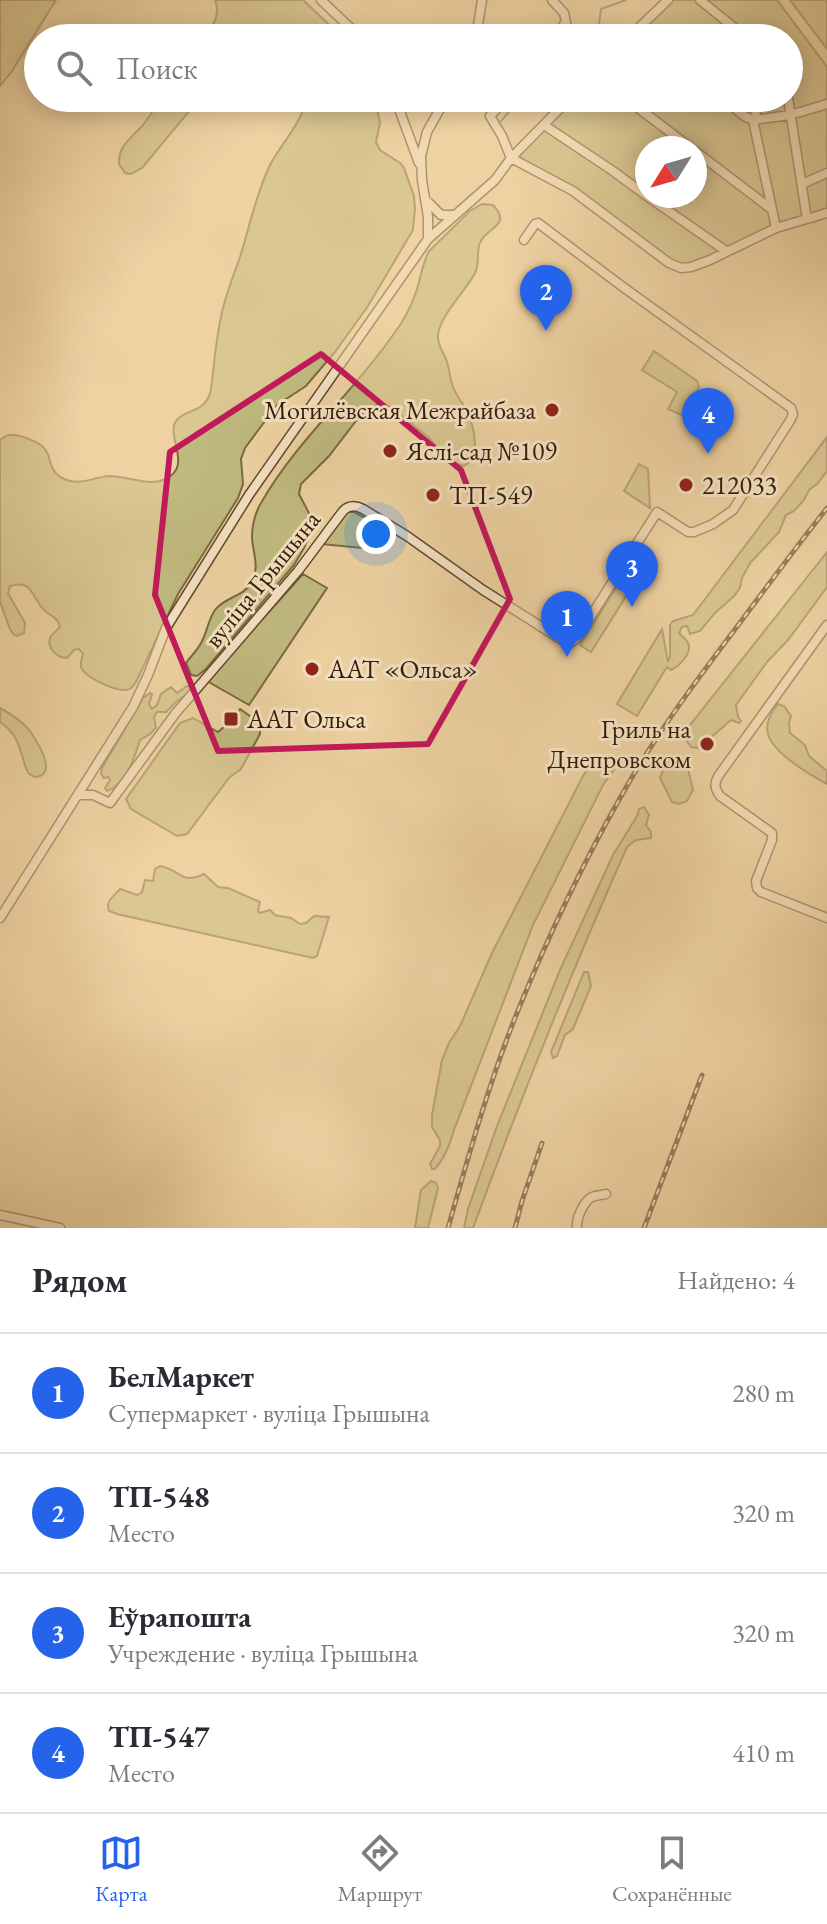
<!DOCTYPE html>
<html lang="ru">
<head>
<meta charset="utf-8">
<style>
  :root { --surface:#fff; --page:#f7f7f7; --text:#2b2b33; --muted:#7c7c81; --line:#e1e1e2; --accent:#2563eb }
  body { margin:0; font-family:"EB Garamond",serif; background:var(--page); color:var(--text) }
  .compass { position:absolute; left:635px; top:136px; width:72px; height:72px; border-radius:50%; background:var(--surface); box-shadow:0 4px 20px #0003; rotate:233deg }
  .you { position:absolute; left:376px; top:534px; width:28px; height:28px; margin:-20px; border:6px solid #fff; border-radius:50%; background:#1a73e8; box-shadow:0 0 0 12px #1a73e833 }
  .badge { display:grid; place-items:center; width:52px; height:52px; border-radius:50%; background:var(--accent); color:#fff; font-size:26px; font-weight:700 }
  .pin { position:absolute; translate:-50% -66px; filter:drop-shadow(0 2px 4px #0008) }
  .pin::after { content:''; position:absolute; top:42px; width:28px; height:24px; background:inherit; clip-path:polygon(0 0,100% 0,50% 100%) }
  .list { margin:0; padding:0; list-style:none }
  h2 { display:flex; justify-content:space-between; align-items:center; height:104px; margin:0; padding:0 32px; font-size:34px }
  h2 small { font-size:26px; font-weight:400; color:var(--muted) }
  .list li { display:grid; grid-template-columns:52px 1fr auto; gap:24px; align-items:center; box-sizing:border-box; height:120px; padding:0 32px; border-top:2px solid var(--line) }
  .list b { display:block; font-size:30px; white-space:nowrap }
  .list p { margin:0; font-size:26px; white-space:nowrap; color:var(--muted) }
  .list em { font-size:26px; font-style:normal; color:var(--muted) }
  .icon { flex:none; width:44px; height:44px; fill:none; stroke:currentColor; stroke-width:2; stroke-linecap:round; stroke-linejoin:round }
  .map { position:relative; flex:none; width:827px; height:1228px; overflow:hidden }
  .search { position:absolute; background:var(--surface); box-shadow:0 4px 20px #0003; left:24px; right:24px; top:24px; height:88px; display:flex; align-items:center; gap:20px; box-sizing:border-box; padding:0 28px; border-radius:44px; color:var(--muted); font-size:30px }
  .sheet { height:584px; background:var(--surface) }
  nav { display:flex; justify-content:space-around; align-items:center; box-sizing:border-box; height:112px; border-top:2px solid var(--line); background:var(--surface); font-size:22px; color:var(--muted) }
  nav a { display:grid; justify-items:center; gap:4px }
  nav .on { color:var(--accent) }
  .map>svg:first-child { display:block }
</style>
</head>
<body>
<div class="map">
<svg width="827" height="1228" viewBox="0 0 827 1228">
  <rect width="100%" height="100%" fill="#eed2a2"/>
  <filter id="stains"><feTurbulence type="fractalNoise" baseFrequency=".0025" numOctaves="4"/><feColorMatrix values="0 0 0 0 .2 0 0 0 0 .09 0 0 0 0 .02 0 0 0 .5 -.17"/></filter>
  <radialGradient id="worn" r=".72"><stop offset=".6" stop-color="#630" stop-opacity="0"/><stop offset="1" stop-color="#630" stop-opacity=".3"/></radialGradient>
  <path fill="#c0ba7f" stroke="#7a6a42" stroke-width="2" fill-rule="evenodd" d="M 0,0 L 56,0 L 12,71 L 0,86 Z
    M 215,0 L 303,0 L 343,38 L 202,38 C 213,28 221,15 215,0 Z
    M 671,0 L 777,0 L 827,67 L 827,208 L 699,261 L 678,265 L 517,155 L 573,98 L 789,98 L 789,38 L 632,38 ZM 647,148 L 695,148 L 695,196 L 647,196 Z
    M 790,0 L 827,0 L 827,49 Z
    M 160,98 L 200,98 L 142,168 L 131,174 L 125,173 L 119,164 C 118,146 131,138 142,126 C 149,117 156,108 160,98 Z
    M 306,98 L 375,98 L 380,123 L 376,142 L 380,150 L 400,163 L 404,168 L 414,196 L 415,209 L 413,230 L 368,306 L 335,352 L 306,386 L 277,405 L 245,448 L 241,459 L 243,484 L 238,498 L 178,594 L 136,682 C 132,687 132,689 126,690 C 115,691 84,677 81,667 C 80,662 82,658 83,654 L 79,649 L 74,650 L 67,658 C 57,658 45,647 51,636 C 54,633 57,630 60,627 C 58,617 50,616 43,609 C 32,597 32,579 10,586 L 8,593 L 25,623 L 24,633 L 17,636 L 13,634 L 10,629 L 0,602 L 0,440 C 4,437 6,435 11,435 C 19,434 39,442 44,448 C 53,458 47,470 62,478 C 79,487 93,477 109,476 C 127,476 147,486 163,480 C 195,468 165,436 176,421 C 185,409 202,413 209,396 C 212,388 212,379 213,372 C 215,354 217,335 221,317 C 225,295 234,275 241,254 C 250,224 256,195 269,167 C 279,146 304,121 306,98 Z
    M 482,204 L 493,205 C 513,226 486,227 480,243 C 476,253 480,264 475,273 C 466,291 438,317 438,337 C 438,346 443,352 446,359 C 450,369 449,379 454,389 C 457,397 463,403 466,410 C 474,426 482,455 464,466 L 455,464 L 448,459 L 428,437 L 391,407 L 377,405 L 370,408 L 359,417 L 329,456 L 301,484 L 299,494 L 311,517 L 313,528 L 304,548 L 294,565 L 206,669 L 197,676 L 191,675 L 186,663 C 191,656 197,651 201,643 C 207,633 208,620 215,610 C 226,596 245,597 253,580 C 259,566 253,552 252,538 C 252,526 255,513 261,503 C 297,440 352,394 393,335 C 403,322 411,307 416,292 C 421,278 422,264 429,251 L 470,211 Z
    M 654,351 L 697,381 L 699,387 L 682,415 L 668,409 L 677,392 L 642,370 Z
    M 827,437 L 827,471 L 817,484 L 809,490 L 804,500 L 794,511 L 786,515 L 779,532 L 750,563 L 742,578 L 740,588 L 734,596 L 715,613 L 700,631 L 690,634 L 687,626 L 682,627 L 679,633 C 682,636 686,639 688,643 C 693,653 679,666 671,670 L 667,667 L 637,716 L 617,704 L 662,629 L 668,662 L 670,656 L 670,625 L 673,621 L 693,615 Z
    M 639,464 L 648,469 L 650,508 L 624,491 Z
    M 345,512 L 354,512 L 388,530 L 372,549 L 321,544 Z
    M 827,552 L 827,587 L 788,640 L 767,662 L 736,705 L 738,717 L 741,721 L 739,723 L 731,720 L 699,748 L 691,747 L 687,741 L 690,725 Z
    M 303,574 L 327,588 L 249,705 L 207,681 Z
    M 619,583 L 630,590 L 591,652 L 580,645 Z
    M 187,686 L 190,687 L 190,692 L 176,702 L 166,712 L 157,712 L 154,717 L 156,728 L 150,734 L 140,740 C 135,756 126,785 107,791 L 105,788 L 110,780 L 108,777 L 104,778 L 101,774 L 102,768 L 143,698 L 150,693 L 152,694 L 149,704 L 152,709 L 157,705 L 161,694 L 171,687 L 177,693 Z
    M 778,704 L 784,706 L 791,716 L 789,723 L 790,733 L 805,745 L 809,756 L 827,771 L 827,784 C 810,775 773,753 768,734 C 765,724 771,712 778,704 Z
    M 0,708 C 11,714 22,721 30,731 C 36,740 56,770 40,776 C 34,778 33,776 28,773 C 19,752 21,736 0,722 Z
    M 240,709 L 260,723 L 260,734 L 241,769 L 229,778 L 187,834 L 177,836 L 131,809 L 126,799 L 180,723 L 193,718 L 218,732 L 231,721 Z
    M 607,755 L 614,759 L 614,770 L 603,785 L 533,925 L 454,1130 C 450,1144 445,1158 435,1169 L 432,1169 L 430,1164 L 440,1146 L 440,1140 L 432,1127 L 432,1115 L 442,1060 L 449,1043 L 460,1026 L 492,953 L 583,776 L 590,765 Z
    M 671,760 L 680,760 L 688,769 L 693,790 L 687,801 L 679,804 L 672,802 L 660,778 L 664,768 Z
    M 644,807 L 649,815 L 646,825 L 651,832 L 651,838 L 636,840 L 627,847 C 571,973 520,1100 473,1228 L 464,1228 L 468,1209 L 497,1126 L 560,970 L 613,855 L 637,816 L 639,809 Z
    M 160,866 C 182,870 180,885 204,874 L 218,887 L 228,888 L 260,902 L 258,911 L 260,913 L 270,910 L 275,915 L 291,918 L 300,924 L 306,923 L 314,916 L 329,917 L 317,956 L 313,958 L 117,914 L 109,911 C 105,901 114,896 120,889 L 137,895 L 142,892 L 145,880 L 153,881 L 155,869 Z
    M 584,972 L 588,972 L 591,986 L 573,1029 L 565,1035 L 557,1056 L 553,1058 L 551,1052 Z
    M 431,1181 L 436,1183 L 438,1188 L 428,1228 L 415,1228 L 421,1190 Z"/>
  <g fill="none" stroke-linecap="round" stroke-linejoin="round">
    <path stroke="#72786a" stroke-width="2" d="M 578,38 L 599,24 L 601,9 L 626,0
      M 501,121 L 521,98"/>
    <defs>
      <path id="minor" d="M 321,0 L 361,38
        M 552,0 L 564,13 L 566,22 L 554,38
        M 700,0 L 747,38
        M 636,30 L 645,38
        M 476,38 L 482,0
        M 628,38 L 668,0
        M 395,98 L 419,163
        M 507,98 L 490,116 L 502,136 L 511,158 L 573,191 L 669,263 L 681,268 L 691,267 L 710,260 L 776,228 L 827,213
        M 625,98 L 691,148
        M 722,98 L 744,116 L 753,120
        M 755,98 L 756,120
        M 788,98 L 807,219
        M 753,120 L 776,228
        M 753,120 L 790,115 L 827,104
        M 544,125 L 613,171 L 647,196
        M 695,151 L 770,208
        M 802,184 L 827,173
        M 647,196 L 726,251
        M 428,202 L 441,215 L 453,215
        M 428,239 L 428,217 L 422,180 L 421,156 L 427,132 L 446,98
        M 827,625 L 719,775 C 714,784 714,787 720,796 L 772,833 L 772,840 L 756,881 L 757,888 L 761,892 L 827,918
        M 78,795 L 93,795 L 110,803 L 175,714 L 298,571 L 343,511 C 349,505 355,505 363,509 L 407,536 L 483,590 L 567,643 L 572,642 L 577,638 L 657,512 L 688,532 L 694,532 L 713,524 L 733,510 L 791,419 L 793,414 L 791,408 L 623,287 L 538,223 L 535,224 L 524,240
        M 0,918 L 133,707 L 148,675 L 166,628 L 249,495 L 428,239 L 495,180 L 511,158 L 570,98
        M 0,1215 L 60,1228
        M 577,1228 C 576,1219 583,1202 592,1197 C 597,1195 602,1195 606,1194"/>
    </defs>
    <use href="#minor" stroke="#63482c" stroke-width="11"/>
    <use href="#minor" stroke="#f4e2c3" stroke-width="8"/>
    <defs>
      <path id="rail" d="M 448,1228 C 469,1154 490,1079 519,1008 C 548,937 581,867 619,800 C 653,738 696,681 739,624 C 768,585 797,546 827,508
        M 515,1228 L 522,1201 L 542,1143
        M 644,1228 L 702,1075"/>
    </defs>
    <use href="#rail" stroke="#351a05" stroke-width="5"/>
    <use href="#rail" stroke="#f4e2c3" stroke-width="2" stroke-dasharray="6" stroke-linecap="butt"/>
  </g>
  <path d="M0 0H827V1228H0ZM 321,354 L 461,470 L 510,599 L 428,744 L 218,751 L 155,595 L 170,452 Z" fill="#eed2a2" fill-opacity=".55" fill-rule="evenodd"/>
  <path fill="none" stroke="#c2185b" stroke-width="6" stroke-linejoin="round" d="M 321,354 L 461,470 L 510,599 L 428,744 L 218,751 L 155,595 L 170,452 Z"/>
  <g fill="#8f2418" stroke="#f4e2c3" stroke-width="3">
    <circle cx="552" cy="410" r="8"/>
    <circle cx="390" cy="451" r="8"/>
    <circle cx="686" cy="485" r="8"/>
    <circle cx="433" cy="495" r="8"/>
    <circle cx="312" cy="669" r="8"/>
    <rect x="223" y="711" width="16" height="16" rx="4"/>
    <circle cx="707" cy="744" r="8"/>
  </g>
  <g text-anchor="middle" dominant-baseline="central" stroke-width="6" stroke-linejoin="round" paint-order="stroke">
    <g font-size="26" fill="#351a05" stroke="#f4e2c3" text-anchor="start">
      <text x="536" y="410" text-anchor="end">Могилёвская Межрайбаза</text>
      <text x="406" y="451">Яслі-сад №109</text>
      <text x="702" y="485">212033</text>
      <text x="449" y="495">ТП-549</text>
      <text x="328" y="669">ААТ «Ольса»</text>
      <text x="247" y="719">ААТ Ольса</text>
      <text x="691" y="729" text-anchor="end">Гриль на<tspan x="691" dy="30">Днепровском</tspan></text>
    </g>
    <g font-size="26" fill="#351a05" stroke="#f4e2c3">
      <text transform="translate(262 579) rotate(-51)">вуліца Грышына</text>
    </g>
  </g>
  <rect width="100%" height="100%" filter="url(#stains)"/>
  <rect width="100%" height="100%" fill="url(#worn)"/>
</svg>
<svg class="compass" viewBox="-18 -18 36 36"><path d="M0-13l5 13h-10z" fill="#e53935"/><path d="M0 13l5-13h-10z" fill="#7c7c81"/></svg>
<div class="you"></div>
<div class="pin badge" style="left:567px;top:657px">1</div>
<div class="pin badge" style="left:546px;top:331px">2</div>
<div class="pin badge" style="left:632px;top:607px">3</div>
<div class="pin badge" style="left:708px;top:454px">4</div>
<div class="search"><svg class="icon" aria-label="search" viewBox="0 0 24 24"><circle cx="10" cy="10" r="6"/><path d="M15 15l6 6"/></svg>Поиск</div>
</div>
<section class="sheet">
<h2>Рядом<small>Найдено: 4</small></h2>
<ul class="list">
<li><span class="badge">1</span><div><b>БелМаркет</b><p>Супермаркет · вуліца Грышына</p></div><em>280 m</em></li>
<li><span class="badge">2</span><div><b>ТП-548</b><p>Место</p></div><em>320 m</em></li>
<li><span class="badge">3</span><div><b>Еўрапошта</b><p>Учреждение · вуліца Грышына</p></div><em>320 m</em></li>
<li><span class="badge">4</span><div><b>ТП-547</b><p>Место</p></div><em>410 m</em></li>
</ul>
</section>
<nav>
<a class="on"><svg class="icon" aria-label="map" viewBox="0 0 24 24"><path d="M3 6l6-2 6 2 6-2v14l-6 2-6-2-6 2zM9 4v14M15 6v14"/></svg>Карта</a>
<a><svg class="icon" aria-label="directions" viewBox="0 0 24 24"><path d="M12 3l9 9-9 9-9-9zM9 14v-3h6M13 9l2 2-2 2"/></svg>Маршрут</a>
<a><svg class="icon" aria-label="saved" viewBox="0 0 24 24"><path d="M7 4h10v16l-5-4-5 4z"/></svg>Сохранённые</a>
</nav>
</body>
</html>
